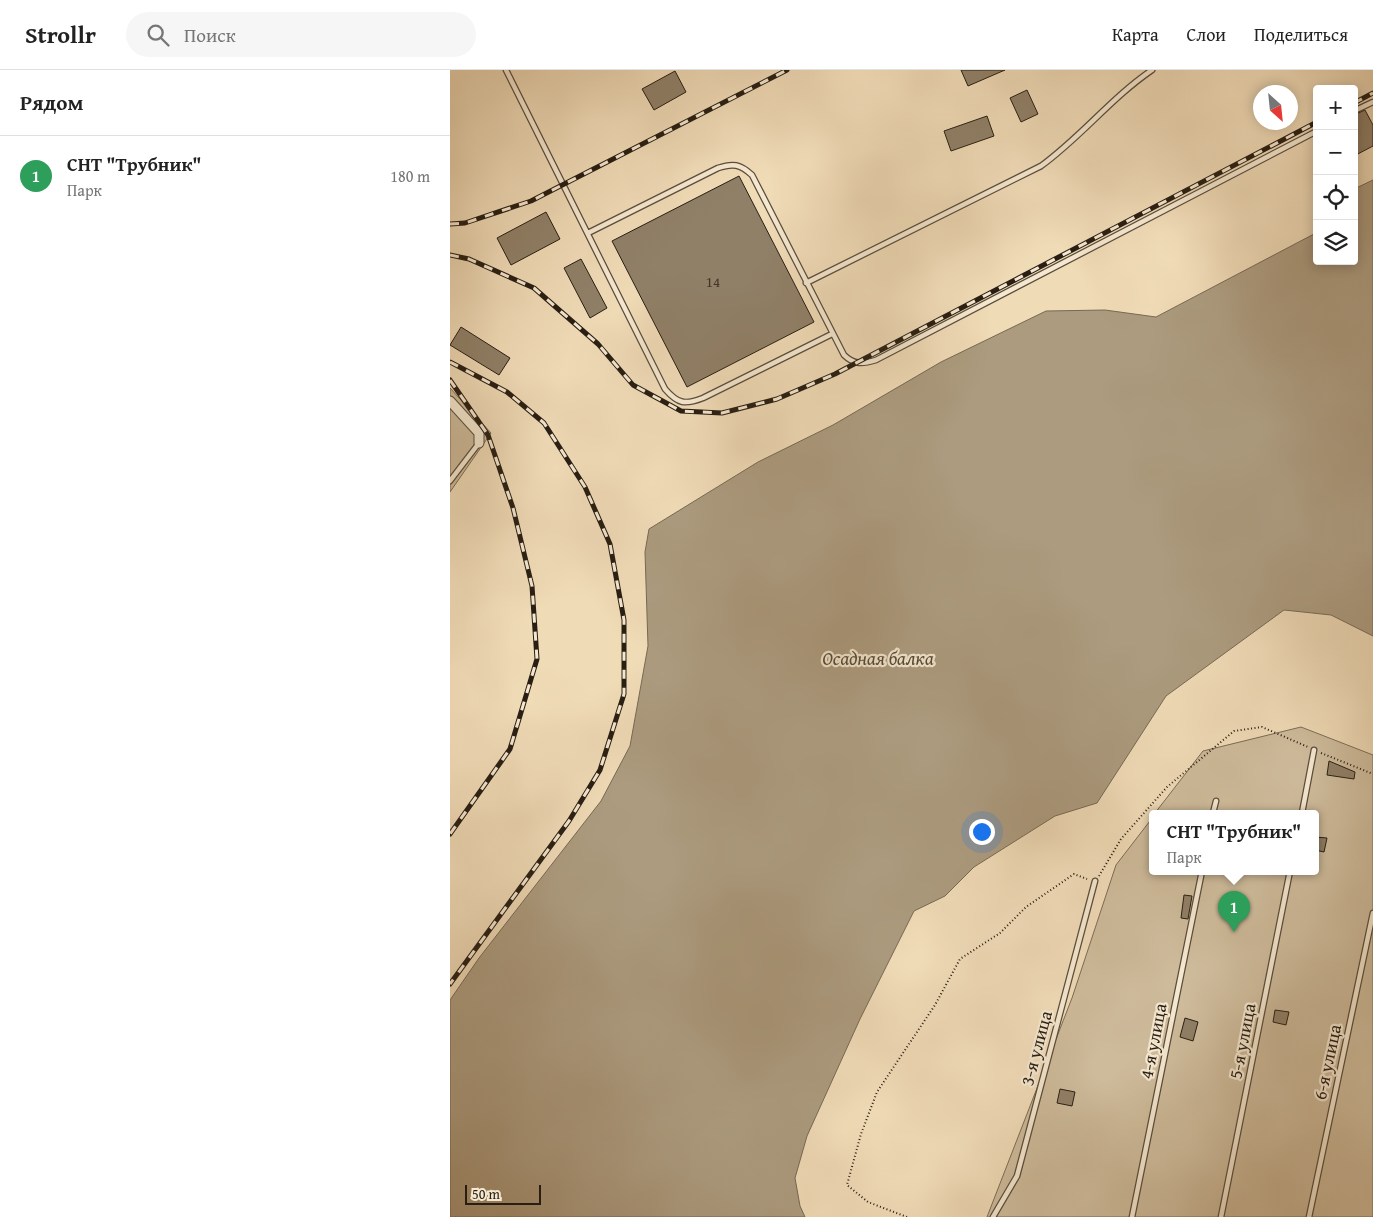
<!DOCTYPE html>
<html lang="ru">
<head>
<meta charset="utf-8">
<style>
  :root { --surface:#fff; --page:#f6f6f6; --text:#222; --muted:#767676; --line:#e0e0e0; --accent:#8f2418 }
  body { margin:0; font-family:"Gentium Book Plus",serif; background:var(--page); color:var(--text) }
  .controls { position:absolute; right:15px; top:15px; display:grid; overflow:hidden; border-radius:5px; box-shadow:0 2px 12px #0003 }
  .controls button { width:45px; height:45px; display:grid; place-items:center; padding:0; border:0; border-bottom:1px solid var(--line); background:var(--surface); color:var(--text); font:25px sans-serif }
  .compass { position:absolute; left:803px; top:15px; width:45px; height:45px; border-radius:50%; background:var(--surface); box-shadow:0 2px 12px #0003; rotate:153deg }
  .scale { position:absolute; left:15px; bottom:12px; width:76px; box-sizing:border-box; padding-left:5px; border:2px solid #281e13; border-top:0; font-size:14px; line-height:18px; white-space:nowrap; color:#281e13; -webkit-text-stroke:4px #f5e8d0; paint-order:stroke }
  .you { position:absolute; left:531px; top:761px; width:18px; height:18px; margin:-12px; border:4px solid #fff; border-radius:50%; background:#1a73e8; box-shadow:0 0 0 8px #1a73e833 }
  .badge { display:grid; place-items:center; width:32px; height:32px; border-radius:50%; background:var(--accent); color:#fff; font-size:16px; font-weight:700 }
  .pin { position:absolute; translate:-50% -41px; filter:drop-shadow(0 1px 2px #0008) }
  .pin::after { content:''; position:absolute; top:26px; width:18px; height:15px; background:inherit; clip-path:polygon(0 0,100% 0,50% 100%) }
  .popup { position:absolute; left:699px; top:740px; width:170px; height:65px; box-sizing:border-box; display:grid; place-content:center; border-radius:5px; background:var(--surface); filter:drop-shadow(0 1px 4px #0005); font-size:16px; white-space:nowrap; color:var(--muted) }
  .popup b { font-size:19px; color:var(--text) }
  .popup::after { content:''; position:absolute; left:50%; top:100%; margin-left:-10px; border:10px solid transparent; border-top-color:var(--surface) }
  .list { margin:0; padding:0; list-style:none }
  h2 { display:flex; justify-content:space-between; align-items:center; height:65px; margin:0; padding:0 20px; font-size:21px }
  h2 small { font-size:16px; font-weight:400; color:var(--muted) }
  .list li { display:grid; grid-template-columns:32px 1fr auto; gap:15px; align-items:center; box-sizing:border-box; height:80px; padding:0 20px; border-top:1px solid var(--line) }
  .list b { display:block; font-size:19px; white-space:nowrap }
  .list p { margin:0; font-size:16px; white-space:nowrap; color:var(--muted) }
  .list em { font-size:16px; font-style:normal; color:var(--muted) }
  .icon { flex:none; width:28px; height:28px; fill:none; stroke:currentColor; stroke-width:2; stroke-linecap:round; stroke-linejoin:round }
  .map { position:relative; flex:none; width:923px; height:1147px; overflow:hidden }
  header { display:flex; align-items:center; gap:30px; box-sizing:border-box; height:70px; padding:0 25px; background:var(--surface); border-bottom:1px solid var(--line) }
  header strong { font-size:24px }
  nav { display:flex; gap:28px; margin-inline-start:auto; font-size:18px }
  .search { width:350px; height:45px; background:var(--page); display:flex; align-items:center; gap:12px; box-sizing:border-box; padding:0 18px; border-radius:28px; color:var(--muted); font-size:19px }
  main { display:flex }
  aside { flex:1; background:var(--surface) }
  .map>svg:first-child { display:block }
</style>
</head>
<body>
<header>
<strong>Strollr</strong>
<div class="search"><svg class="icon" aria-label="search" viewBox="0 0 24 24"><circle cx="10" cy="10" r="6"/><path d="M15 15l6 6"/></svg>Поиск</div>
<nav><a>Карта</a><a>Слои</a><a>Поделиться</a></nav>
</header>
<main>
<aside>
<h2>Рядом<small></small></h2>
<ul class="list">
<li><span class="badge" style="background:#2e9e5b">1</span><div><b>СНТ &quot;Трубник&quot;</b><p>Парк</p></div><em>180 m</em></li>
</ul>
</aside>
<div class="map">
<svg width="923" height="1147" viewBox="0 0 923 1147">
  <rect width="100%" height="100%" fill="#f0dbb7"/>
  <filter id="stains"><feTurbulence type="fractalNoise" baseFrequency=".004" numOctaves="4"/><feColorMatrix values="0 0 0 0 .2 0 0 0 0 .09 0 0 0 0 .02 0 0 0 .5 -.17"/></filter>
  <radialGradient id="worn" r=".72"><stop offset=".6" stop-color="#630" stop-opacity="0"/><stop offset="1" stop-color="#630" stop-opacity=".3"/></radialGradient>
  <path fill="#cebb9b" stroke="#7b6c57" d="M 0,318 L 41,363 L 0,422 Z
    M 851,657 L 923,685 L 923,1147 L 537,1147 L 622,928 L 666,795 L 703,747 L 703,801 L 865,801 L 865,743 L 705,743 L 753,681 Z"/>
  <path fill="#ac9b7f" stroke="#776954" d="M 923,110 L 923,566 L 881,545 L 834,540 L 716,626 L 647,733 L 605,746 L 524,797 L 495,826 L 464,841 L 410,949 L 357,1066 L 345,1108 L 350,1136 L 355,1147 L 0,1147 L 0,930 L 29,888 L 151,731 L 180,676 L 198,576 L 195,482 L 199,459 L 308,392 L 383,355 L 491,292 L 596,241 L 655,240 L 706,247 L 864,164 L 867,160 L 867,191 L 904,191 L 904,119 Z"/>
  <path fill="#908068" stroke="#281e13" d="M 511,0 L 555,0 L 518,16 Z
    M 225,1 L 236,22 L 204,40 L 192,19 Z
    M 577,20 L 588,44 L 571,52 L 560,28 Z
    M 915,40 L 923,55 L 923,76 L 904,86 L 904,45 Z
    M 537,46 L 544,66 L 501,81 L 494,61 Z
    M 289,106 L 364,252 L 237,317 L 162,171 Z
    M 96,142 L 110,169 L 61,195 L 47,168 Z
    M 131,189 L 157,238 L 140,248 L 114,198 Z
    M 11,257 L 60,288 L 49,305 L 0,275 Z
    M 879,691 L 905,702 L 904,709 L 877,705 Z
    M 865,767 L 877,768 L 874,782 L 865,780 Z
    M 734,825 L 742,826 L 738,849 L 731,848 Z
    M 825,940 L 839,942 L 836,955 L 823,952 Z
    M 735,948 L 748,952 L 743,971 L 730,967 Z
    M 610,1019 L 625,1022 L 622,1036 L 607,1033 Z"/>
  <g fill="none" stroke-linecap="round" stroke-linejoin="round">
    <defs>
      <path id="lane" d="M 56,0 L 215,319 C 228,334 235,335 253,328 L 382,264
        M 904,41 L 923,32
        M 138,163 L 268,98 C 283,93 290,94 302,105 L 394,285 C 404,295 413,294 426,290 L 867,61
        M 356,213 L 591,96 C 631,67 661,28 702,0
        M 0,411 L 29,373
        M 763,743 L 766,731
        M 852,743 L 864,680
        M 543,1147 L 567,1106 L 645,811
        M 682,1147 L 752,801
        M 771,1147 L 840,801
        M 859,1147 L 923,843"/>
      <path id="street" d="M 0,331 L 29,363 L 29,373"/>
    </defs>
    <use href="#lane" stroke="#5a4d3c" stroke-width="7"/>
    <use href="#street" stroke="#5a4d3c" stroke-width="11"/>
    <path stroke="#281e13" stroke-width="2" stroke-dasharray="1 2.5" stroke-linecap="butt" d="M 871,683 L 923,704
      M 649,806 L 671,769 L 717,717 L 784,661 L 812,657 L 858,677
      M 457,1147 L 418,1132 L 397,1115 L 411,1064 L 427,1022 L 485,935 L 510,889 L 550,863 L 576,837 L 624,804 L 637,809"/>
    <use href="#lane" stroke="#f5e8d0" stroke-width="4.5"/>
    <use href="#street" stroke="#f5e8d0" stroke-width="9"/>
    <defs>
      <path id="rail" d="M 904,33 L 923,23
        M 0,154 L 15,153 L 81,131 L 337,0
        M 0,185 L 19,189 L 84,218 L 148,274 L 183,315 L 231,341 L 272,343 L 327,329 L 385,304 L 867,52
        M 0,292 L 57,322 L 94,353 L 135,417 L 160,474 L 174,550 L 174,624 L 150,700 L 119,751 L 0,914
        M 0,310 L 38,365 L 63,438 L 82,516 L 87,589 L 60,679 L 0,764"/>
    </defs>
    <use href="#rail" stroke="#281e13" stroke-width="5"/>
    <use href="#rail" stroke="#f5e8d0" stroke-width="3" stroke-dasharray="9" stroke-linecap="butt"/>
  </g>
  <g text-anchor="middle" dominant-baseline="central" stroke-width="4.5" stroke-linejoin="round" paint-order="stroke">
    <g font-size="15" fill="#423628">
      <text x="263" y="211">14</text>
    </g>
    <g font-size="18" fill="#281e13" stroke="#f5e8d0">
      <text transform="translate(703 971) rotate(-79)">4-я улица</text>
      <text transform="translate(792 971) rotate(-79)">5-я улица</text>
      <text transform="translate(586 978) rotate(-75)">3-я улица</text>
      <text transform="translate(877 992) rotate(-78)">6-я улица</text>
    </g>
    <g font-size="19" font-style="italic" fill="#564a39" stroke="#f5e8d0">
      <text x="428" y="588">Осадная балка</text>
    </g>
  </g>
  <rect width="100%" height="100%" filter="url(#stains)"/>
  <rect width="100%" height="100%" fill="url(#worn)"/>
</svg>
<div class="controls">
<button>+</button>
<button>−</button>
<button><svg class="icon" aria-label="locate" viewBox="0 0 24 24"><circle cx="12" cy="12" r="6"/><path d="M12 2v4M12 18v4M2 12h4M18 12h4"/></svg></button>
<button><svg class="icon" aria-label="layers" viewBox="0 0 24 24"><path d="M12 4l9 5-9 5-9-5zM3 14l9 5 9-5"/></svg></button>
</div>
<svg class="compass" viewBox="-18 -18 36 36"><path d="M0-13l5 13h-10z" fill="#e53935"/><path d="M0 13l5-13h-10z" fill="#767676"/></svg>
<div class="scale">50 m</div>
<div class="you"></div>
<div class="pin badge" style="left:784px;top:862px;background:#2e9e5b">1</div>
<div class="popup"><b>СНТ &quot;Трубник&quot;</b>Парк</div>
</div>
</main>
</body>
</html>
